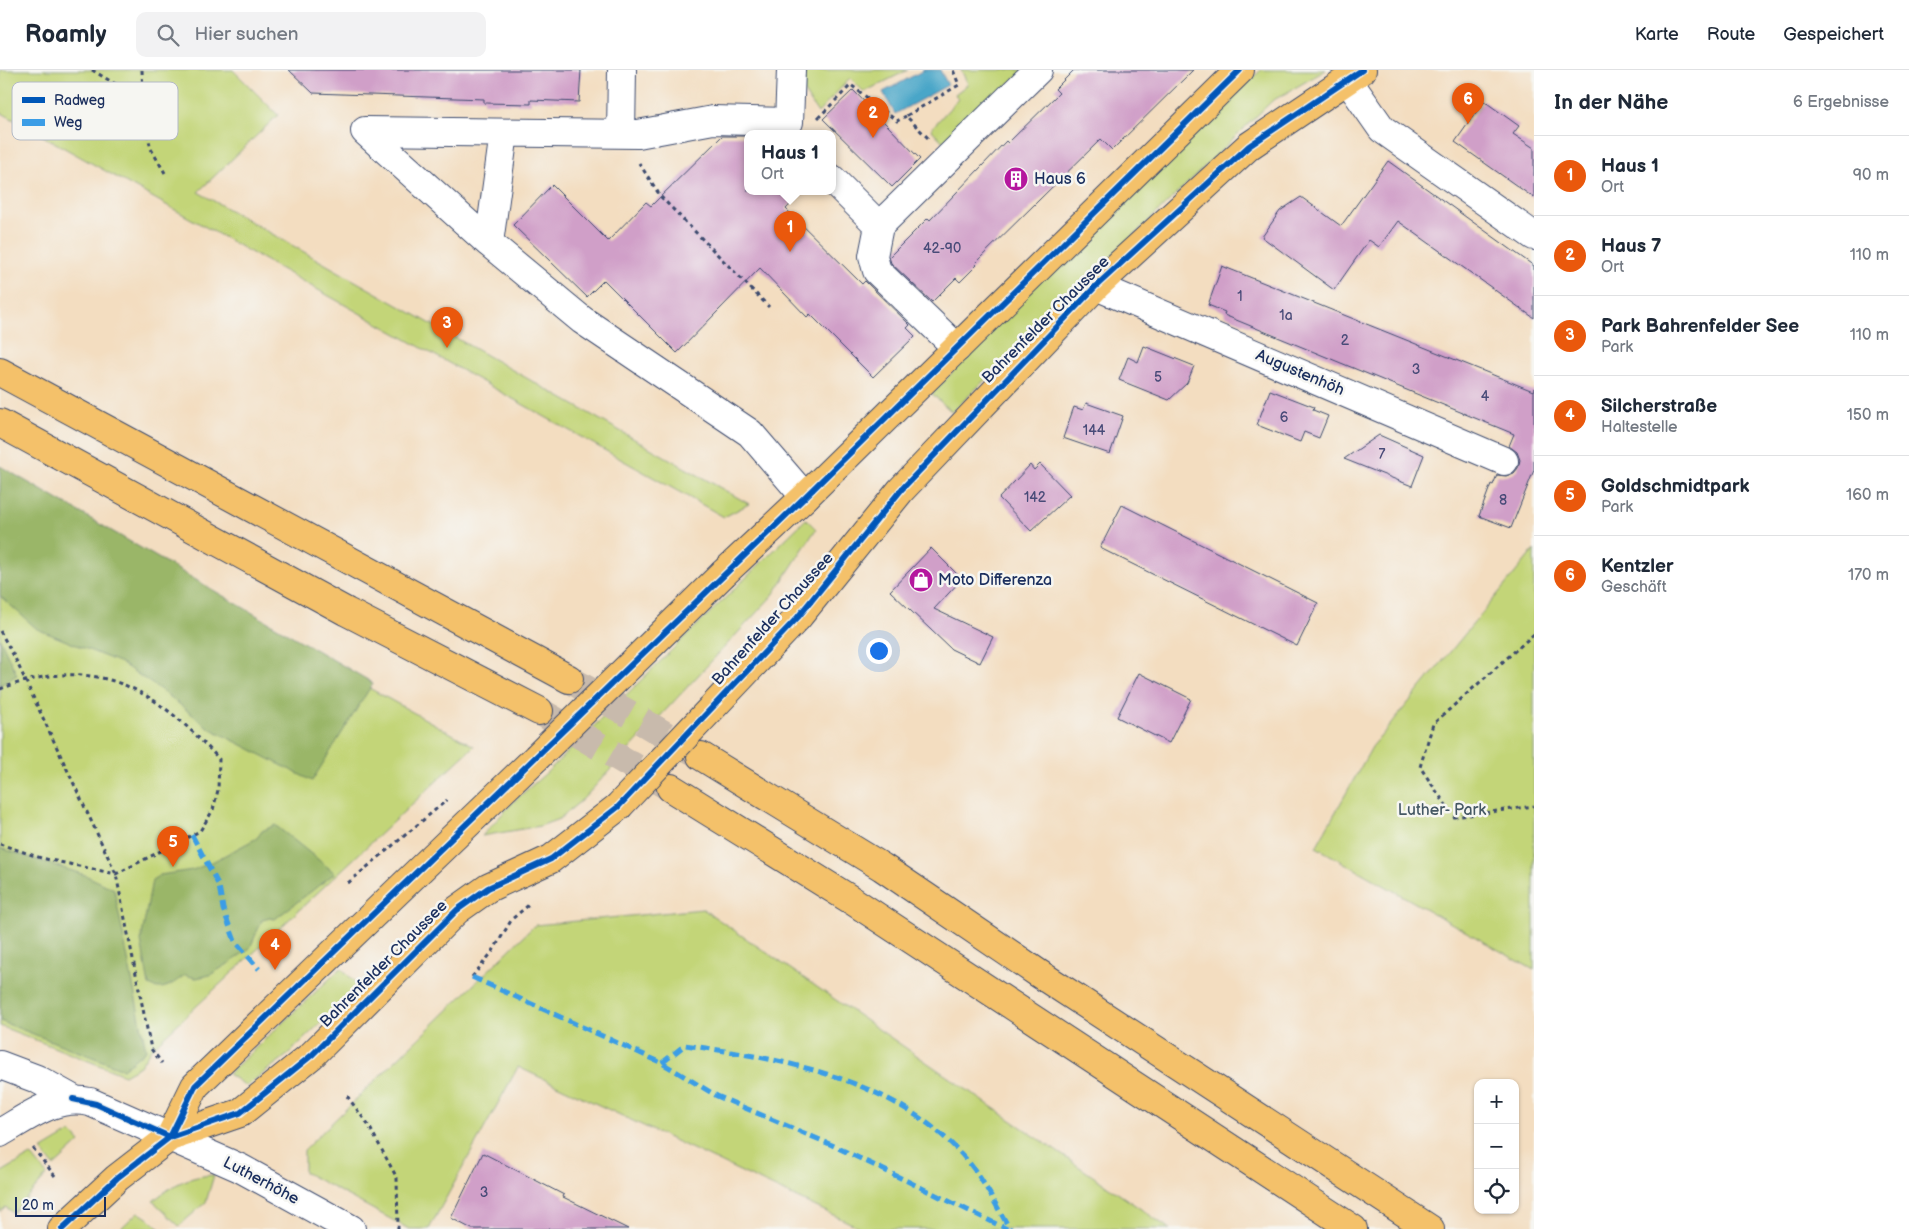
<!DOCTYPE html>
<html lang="de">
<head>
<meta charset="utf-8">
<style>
  :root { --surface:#fff; --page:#f2f2f3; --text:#1f2937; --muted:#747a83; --line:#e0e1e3; --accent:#ea580c }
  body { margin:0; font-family:"Balsamiq Sans",sans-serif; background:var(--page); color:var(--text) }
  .controls { position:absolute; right:15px; bottom:15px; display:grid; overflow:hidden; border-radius:10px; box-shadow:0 1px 4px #0004 }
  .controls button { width:45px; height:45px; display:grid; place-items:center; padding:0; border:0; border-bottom:1px solid var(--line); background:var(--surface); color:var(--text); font:25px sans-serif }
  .scale { position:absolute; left:15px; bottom:12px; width:91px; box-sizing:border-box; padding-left:5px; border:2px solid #1b2f5e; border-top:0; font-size:14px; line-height:18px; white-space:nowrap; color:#1b2f5e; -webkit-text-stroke:4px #f6f6f2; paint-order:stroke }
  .you { position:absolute; left:878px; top:580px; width:18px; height:18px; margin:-12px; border:4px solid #fff; border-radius:50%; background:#1a73e8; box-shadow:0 0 0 8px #1a73e833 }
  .badge { display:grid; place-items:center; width:32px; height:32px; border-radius:50%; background:var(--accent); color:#fff; font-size:16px; font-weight:700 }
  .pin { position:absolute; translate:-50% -41px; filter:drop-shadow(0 1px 2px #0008) }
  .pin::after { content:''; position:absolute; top:26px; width:18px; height:15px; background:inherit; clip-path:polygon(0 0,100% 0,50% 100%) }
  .popup { position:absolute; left:744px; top:60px; width:92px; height:65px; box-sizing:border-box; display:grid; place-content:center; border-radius:10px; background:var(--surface); filter:drop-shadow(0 1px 4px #0005); font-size:16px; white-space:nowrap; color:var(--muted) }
  .popup b { font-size:19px; color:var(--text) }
  .popup::after { content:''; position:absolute; left:50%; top:100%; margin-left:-10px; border:10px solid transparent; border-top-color:var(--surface) }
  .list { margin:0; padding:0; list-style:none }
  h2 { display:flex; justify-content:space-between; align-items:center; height:65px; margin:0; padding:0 20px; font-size:21px }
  h2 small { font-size:16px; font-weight:400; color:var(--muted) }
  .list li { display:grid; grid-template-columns:32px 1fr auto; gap:15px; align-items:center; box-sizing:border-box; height:80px; padding:0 20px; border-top:1px solid var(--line) }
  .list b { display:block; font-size:19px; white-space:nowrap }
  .list p { margin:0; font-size:16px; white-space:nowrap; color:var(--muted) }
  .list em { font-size:16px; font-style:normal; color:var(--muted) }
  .icon { flex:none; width:28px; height:28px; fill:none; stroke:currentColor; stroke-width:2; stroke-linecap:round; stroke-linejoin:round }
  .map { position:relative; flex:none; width:1534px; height:1159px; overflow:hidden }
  header { display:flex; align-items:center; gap:30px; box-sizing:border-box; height:70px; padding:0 25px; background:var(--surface); border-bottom:1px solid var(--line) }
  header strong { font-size:24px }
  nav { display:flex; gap:28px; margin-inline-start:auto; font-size:18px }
  .search { width:350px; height:45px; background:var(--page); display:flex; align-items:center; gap:12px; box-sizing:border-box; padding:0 18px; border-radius:10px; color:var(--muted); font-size:19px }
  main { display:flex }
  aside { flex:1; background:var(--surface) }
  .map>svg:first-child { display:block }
</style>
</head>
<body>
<header>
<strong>Roamly</strong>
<div class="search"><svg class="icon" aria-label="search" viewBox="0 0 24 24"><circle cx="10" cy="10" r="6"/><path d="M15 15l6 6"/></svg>Hier suchen</div>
<nav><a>Karte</a><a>Route</a><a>Gespeichert</a></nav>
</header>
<main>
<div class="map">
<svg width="1534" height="1159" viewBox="0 0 1534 1159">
  <rect width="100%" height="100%" fill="#f6f6f2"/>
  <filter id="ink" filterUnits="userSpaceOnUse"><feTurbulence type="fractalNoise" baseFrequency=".02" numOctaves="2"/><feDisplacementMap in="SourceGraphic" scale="10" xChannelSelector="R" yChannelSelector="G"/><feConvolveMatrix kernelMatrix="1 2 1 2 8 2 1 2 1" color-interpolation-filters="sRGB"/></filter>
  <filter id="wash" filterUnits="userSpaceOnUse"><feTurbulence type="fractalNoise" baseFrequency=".0096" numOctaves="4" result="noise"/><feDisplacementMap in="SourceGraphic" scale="20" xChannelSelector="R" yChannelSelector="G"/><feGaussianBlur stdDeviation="1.12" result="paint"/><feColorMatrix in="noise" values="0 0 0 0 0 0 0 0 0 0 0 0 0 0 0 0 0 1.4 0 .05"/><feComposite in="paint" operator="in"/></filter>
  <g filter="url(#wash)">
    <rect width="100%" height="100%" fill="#f3ddc0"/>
    <path fill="#c3d578" stroke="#6f826b" d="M 0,0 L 233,0 L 278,45 L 198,122 L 749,434 L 724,447 L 0,42 Z
      M 805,0 L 908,0 L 864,22 L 850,8 L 818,43 L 804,22 Z
      M 961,0 L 1024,0 L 945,74 L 931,59 L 958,29 L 955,24 L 968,14 Z
      M 1261,0 L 1326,0 L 1272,31 L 952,342 L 932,324 L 1042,206 Z
      M 0,414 L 474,676 L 151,979 L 140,996 L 124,1005 L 0,956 Z
      M 806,449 L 816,459 L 773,525 L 583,729 L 559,749 L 540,756 L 482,766 L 514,731 L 545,704 Z
      M 1534,480 L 1534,900 L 1316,777 L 1372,677 Z
      M 703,839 L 1170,1159 L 863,1159 L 518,997 L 429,1159 L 409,1159 L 304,1102 L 304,1080 L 535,855 Z
      M 341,898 L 359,916 L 285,987 L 246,1016 L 228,1004 Z
      M 71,1062 L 80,1072 L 54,1096 L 41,1080 Z
      M 31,1085 L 47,1105 L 13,1143 L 6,1137 L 0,1142 L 0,1103 Z
      M 214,1105 L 206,1132 L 179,1156 L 153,1131 C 172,1115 188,1106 214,1105 Z
      M 138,1142 L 152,1151 L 160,1159 L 120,1159 Z"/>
    <path fill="#9ab668" stroke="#5a7263" d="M 0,396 L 373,613 L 312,711 L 209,658 L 164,622 L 121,593 L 37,559 L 0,526 Z
      M 0,569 L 17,605 L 0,615 Z
      M 275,755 L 335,803 L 275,849 L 270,848 L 262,850 L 250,878 L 228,894 L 210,905 L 196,908 L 185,905 C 173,913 164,923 149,915 L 141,871 L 152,810 L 160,805 L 193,800 L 214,791 L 257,768 L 262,761 Z
      M 0,778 L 85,805 L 114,819 L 146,980 L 123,999 L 0,951 Z"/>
    <path fill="#49a6c8" stroke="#326a93" d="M 924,0 L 940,0 L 948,15 L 895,44 L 883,22 Z"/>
    <g id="blocks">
      <path fill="#d09fc8" d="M 289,0 L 581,0 L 579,32 L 531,30 L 531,34 L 484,33 L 484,29 L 313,23 Z
        M 1074,0 L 1193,0 L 1112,80 L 1101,69 L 975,193 L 977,195 L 960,212 L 956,208 L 932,232 L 891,193 L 889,187 L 928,148 L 930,150 L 1006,71 L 1008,73 L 1059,23 L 1055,19 Z
        M 853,20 L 920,89 L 892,117 L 823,49 Z
        M 1484,31 L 1519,56 L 1513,64 L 1534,78 L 1534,128 L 1455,72 Z
        M 722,66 L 745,66 L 748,69 L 748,121 L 803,121 L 786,139 L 862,214 L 865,211 L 910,255 L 907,258 L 915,266 L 873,307 L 810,244 L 807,247 L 760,198 L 677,283 L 604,210 L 587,227 L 513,155 L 552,115 L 608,171 L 646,132 L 651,136 Z
        M 1388,91 L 1534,196 L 1534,248 L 1398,151 L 1379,177 L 1369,170 L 1334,220 L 1262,167 L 1280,141 L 1301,127 L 1341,156 Z
        M 1222,196 L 1533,321 L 1534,318 L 1534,400 L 1511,458 L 1479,446 L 1491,414 L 1493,415 L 1497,405 L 1506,406 L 1514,403 L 1518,398 L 1520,390 L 1517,382 L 1509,376 L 1514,364 L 1224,245 L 1225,242 L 1208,235 Z
        M 1144,276 L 1194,296 L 1187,313 L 1169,330 L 1119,310 L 1128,287 L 1138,292 Z
        M 1270,320 L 1314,337 L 1313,340 L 1328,346 L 1319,368 L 1304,362 L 1300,372 L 1257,355 Z
        M 1086,333 L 1123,346 L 1110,384 L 1063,368 L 1074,337 L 1083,340 Z
        M 1379,365 L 1424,385 L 1412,416 L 1344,389 Z
        M 1040,394 L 1070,425 L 1031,461 L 999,428 L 1030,395 L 1034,400 Z
        M 1122,435 L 1318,533 L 1297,576 L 1100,478 Z
        M 931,478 L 962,509 L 934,539 L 993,567 L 980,593 L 951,579 L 890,521 Z
        M 1139,603 L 1191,629 L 1169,673 L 1117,647 Z
        M 483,1083 L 564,1125 L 563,1127 L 628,1159 L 472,1159 L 451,1148 Z"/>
    </g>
  </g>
  <g filter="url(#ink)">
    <use href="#blocks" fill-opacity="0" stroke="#3b496d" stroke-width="1"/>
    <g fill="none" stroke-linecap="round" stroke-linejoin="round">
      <path stroke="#c8baac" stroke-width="28" stroke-dasharray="28 14" stroke-linecap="butt" d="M 569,609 L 698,684
        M 539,641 L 669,717"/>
      <defs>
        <path id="minor" d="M 1347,9 L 1382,59 L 1534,166
          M 365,61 L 638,64 L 713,50 L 789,52 L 791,0
          M 365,61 L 489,173 L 504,63
          M 621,64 L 622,0
          M 832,109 L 879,156 L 1038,0
          M 879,156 L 873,186 L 877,201 L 957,278
          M 489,173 L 582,250 L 750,363 L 805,427
          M 1096,216 L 1504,391
          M 0,995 L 37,1009 L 73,1029
          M 0,1063 C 28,1047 56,1024 90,1032 L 240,1098 L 351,1159"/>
        <path id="major" d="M 724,503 L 805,427 L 1240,0
          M 798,547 L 901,420 L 1096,216 L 1249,76 L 1362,0
          M 170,1067 L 195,1016 L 536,688
          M 62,1159 L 117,1108 L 170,1067 L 240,1043 L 312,985 L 457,840 L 488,818 L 551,789 L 618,737"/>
        <path id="highway" d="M 0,302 L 569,609
          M 0,353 L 347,542 L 539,641
          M 701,686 L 882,797 L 1038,903 L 1430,1159
          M 671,718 L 853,831 L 1353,1159"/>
      </defs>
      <use href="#minor" stroke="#3b496d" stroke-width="30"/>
      <use href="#major" stroke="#3b496d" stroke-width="30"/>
      <use href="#highway" stroke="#3b496d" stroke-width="30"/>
      <path stroke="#3b496d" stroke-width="3" stroke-dasharray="4 4" stroke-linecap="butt" d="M 92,0 L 132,24 L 143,47
        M 142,0 L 144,50 L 151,79 L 165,103
        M 818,48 L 851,15 L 897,51 L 906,46
        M 928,68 L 906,46 L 959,15 L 953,0
        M 639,93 L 661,127 L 769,237
        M 0,561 L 14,586 L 116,804 L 151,979 L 162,993
        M 1534,564 L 1433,654 L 1420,697 L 1454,747 L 1534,736
        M 0,619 C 97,583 154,618 219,689 L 218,720 L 213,740 L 200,761 L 116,804 L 41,788 L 0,774
        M 348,813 L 447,730
        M 472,907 L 493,881 L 512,849 L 531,833
        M 347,1026 L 369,1056 L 397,1108 L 398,1159
        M 33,1078 L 55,1106"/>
      <use href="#minor" stroke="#fff" stroke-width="28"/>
      <use href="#major" stroke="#f4c16a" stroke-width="28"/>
      <use href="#highway" stroke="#f4c16a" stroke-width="28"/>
      <defs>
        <path id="major-bridge" d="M 536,688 L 724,503
          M 618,737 L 798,547"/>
      </defs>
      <use href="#major-bridge" stroke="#3b496d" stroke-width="30" stroke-linecap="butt"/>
      <use href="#major-bridge" stroke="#f4c16a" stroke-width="28"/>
      <path stroke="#3b9de6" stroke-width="5" stroke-dasharray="10 5" stroke-linecap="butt" d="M 192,765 L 219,816 L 223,839 L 235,871 L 259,899
        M 472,907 L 662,993 L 717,1026 L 832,1075 L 1007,1159
        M 662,993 L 685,975 C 784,989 896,1009 965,1088 C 983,1108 996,1136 1010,1159"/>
      <defs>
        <path id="cycleway" d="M 73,1029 L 96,1034 L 170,1067
          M 170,1067 L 195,1016 L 805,427 L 1240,0
          M 62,1159 L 117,1108 L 170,1067 L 240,1043 L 312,985 L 457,840 L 488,818 L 551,789 L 618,737 L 798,547 L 901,420 L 1096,216 L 1249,76 L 1362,0"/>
      </defs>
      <use href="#cycleway" stroke="#f6f6f2" stroke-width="9"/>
      <use href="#cycleway" stroke="#0057b8" stroke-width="6"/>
    </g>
  </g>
  <defs>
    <symbol id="building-disc" viewBox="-11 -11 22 22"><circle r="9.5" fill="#b5179e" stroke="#f6f6f2"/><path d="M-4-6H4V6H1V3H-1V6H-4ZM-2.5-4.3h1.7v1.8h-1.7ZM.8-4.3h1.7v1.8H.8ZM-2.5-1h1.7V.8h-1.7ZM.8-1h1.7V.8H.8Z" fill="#fff"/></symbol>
    <symbol id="shop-disc" viewBox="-11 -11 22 22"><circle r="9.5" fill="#b5179e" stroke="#f6f6f2"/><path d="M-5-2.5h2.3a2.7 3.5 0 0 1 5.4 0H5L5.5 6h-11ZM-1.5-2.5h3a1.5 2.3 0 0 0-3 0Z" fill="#fff"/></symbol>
  </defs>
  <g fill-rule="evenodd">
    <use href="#building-disc" x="1002" y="95" width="28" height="28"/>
    <use href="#shop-disc" x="907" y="496" width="28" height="28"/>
  </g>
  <g text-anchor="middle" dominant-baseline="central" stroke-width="5" stroke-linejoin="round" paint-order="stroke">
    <g font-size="14" fill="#484b78">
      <text x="942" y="178">42-90</text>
      <text x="1240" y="226">1</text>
      <text x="1286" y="245">1a</text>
      <text x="1345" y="270">2</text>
      <text x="1416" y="299">3</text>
      <text x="1158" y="307">5</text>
      <text x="1485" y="326">4</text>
      <text x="1284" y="347">6</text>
      <text x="1094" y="360">144</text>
      <text x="1382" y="384">7</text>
      <text x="1035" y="427">142</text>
      <text x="1503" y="430">8</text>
      <text x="484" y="1122">3</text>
    </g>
    <g font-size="16" fill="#1b2f5e" stroke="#f6f6f2" text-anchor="start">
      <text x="1034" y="109">Haus 6</text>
      <text x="938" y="510">Moto Differenza</text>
    </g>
    <g font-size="16" fill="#1b2f5e" stroke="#f6f6f2">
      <text transform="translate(1046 250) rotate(-45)">Bahrenfelder Chaussee</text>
      <text transform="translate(1300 303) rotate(23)">Augustenhöh</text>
      <text transform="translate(773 549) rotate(-48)">Bahrenfelder Chaussee</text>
      <text transform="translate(384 894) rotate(-45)">Bahrenfelder Chaussee</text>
      <text transform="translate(261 1111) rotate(28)">Lutherhöhe</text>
    </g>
    <g font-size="16" fill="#455864" stroke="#f6f6f2">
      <text x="1442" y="740">Luther- Park</text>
    </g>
  </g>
  <rect x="12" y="12" width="166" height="58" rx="8" fill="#f6f6f2" stroke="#b4bac6" stroke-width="1"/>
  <rect x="22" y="27" width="23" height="6" fill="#0057b8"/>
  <rect x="22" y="49" width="23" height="7" fill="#3b9de6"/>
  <g font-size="14" fill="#1b2f5e">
    <text x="54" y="35">Radweg</text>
    <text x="54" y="57">Weg</text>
  </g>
</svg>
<div class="controls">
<button>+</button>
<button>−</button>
<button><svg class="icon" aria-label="locate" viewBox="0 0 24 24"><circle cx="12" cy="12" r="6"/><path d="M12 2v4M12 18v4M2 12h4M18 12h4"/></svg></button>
</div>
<div class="scale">20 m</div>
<div class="you"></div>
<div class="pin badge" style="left:790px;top:182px">1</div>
<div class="popup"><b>Haus 1</b>Ort</div>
<div class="pin badge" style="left:873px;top:68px">2</div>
<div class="pin badge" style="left:447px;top:278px">3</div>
<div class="pin badge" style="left:275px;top:900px">4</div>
<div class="pin badge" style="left:173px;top:797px">5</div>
<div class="pin badge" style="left:1468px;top:54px">6</div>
</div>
<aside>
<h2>In der Nähe<small>6 Ergebnisse</small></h2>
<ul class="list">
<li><span class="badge">1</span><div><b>Haus 1</b><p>Ort</p></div><em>90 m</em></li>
<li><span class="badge">2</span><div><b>Haus 7</b><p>Ort</p></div><em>110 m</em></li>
<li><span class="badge">3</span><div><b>Park Bahrenfelder See</b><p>Park</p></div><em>110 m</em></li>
<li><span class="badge">4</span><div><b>Silcherstraße</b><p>Haltestelle</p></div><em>150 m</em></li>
<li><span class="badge">5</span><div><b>Goldschmidtpark</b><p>Park</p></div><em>160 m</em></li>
<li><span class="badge">6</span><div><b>Kentzler</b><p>Geschäft</p></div><em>170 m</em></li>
</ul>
</aside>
</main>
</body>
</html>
